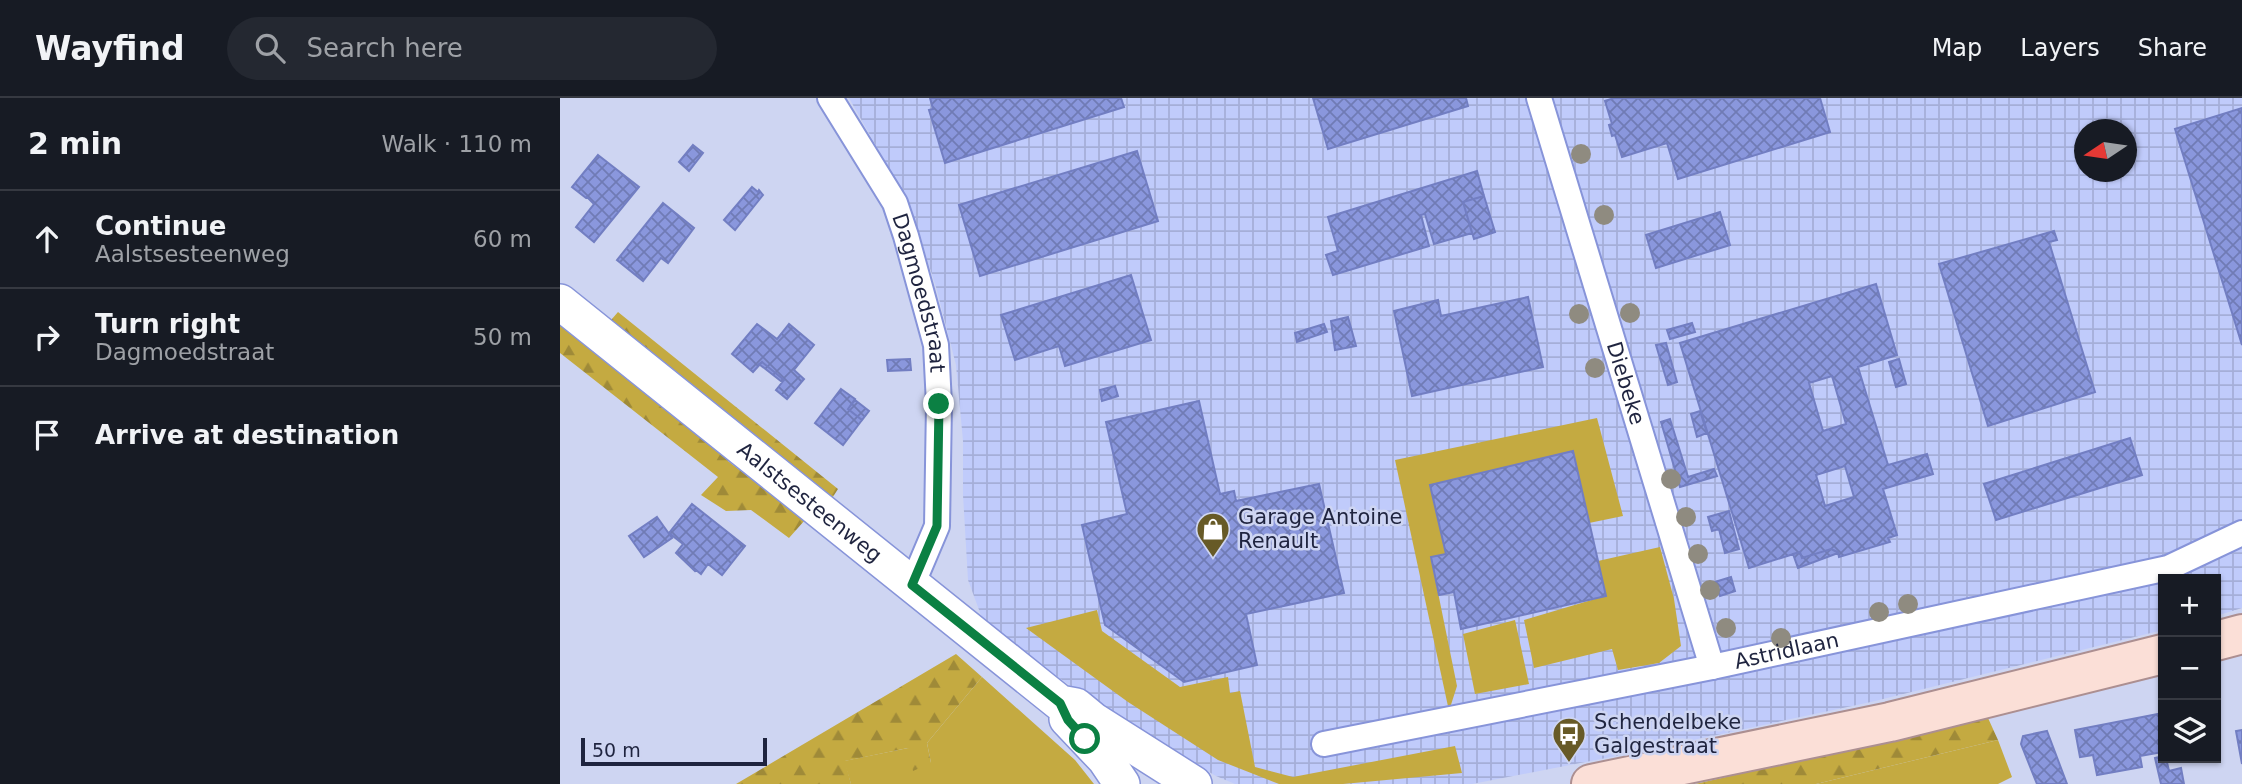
<!DOCTYPE html>
<html lang="en">
<head>
<meta charset="utf-8">
<style>
  :root { --surface:#171b24; --page:#242831; --text:#f1f3f6; --muted:#9ea1a6; --line:#363941 }
  body { margin:0; font-family:"DejaVu Sans",sans-serif; background:var(--page); color:var(--text) }
  .controls { position:absolute; right:21px; bottom:21px; display:grid; overflow:hidden; border-radius:0px; box-shadow:0 2px 5px #0004 }
  .controls button { width:63px; height:63px; display:grid; place-items:center; padding:0; border:0; border-bottom:2px solid var(--line); background:var(--surface); color:var(--text); font:35px sans-serif }
  .compass { position:absolute; left:1514px; top:21px; width:63px; height:63px; border-radius:50%; background:var(--surface); box-shadow:0 2px 5px #0004; rotate:257deg }
  .scale { position:absolute; left:21px; bottom:18px; width:186px; box-sizing:border-box; padding-left:7px; border:4px solid #1f243f; border-top:0; font-size:19px; line-height:24px; white-space:nowrap; color:#1f243f; -webkit-text-stroke:5px #ced5f2; paint-order:stroke }
  .stop { position:absolute; width:21px; height:21px; margin:-16px; border:5px solid #0b8043; border-radius:50%; background:#fff }
  .stop.end { background:#0b8043; border-color:#fff; box-shadow:0 2px 7px #0008 }
  .list { margin:0; padding:0; list-style:none }
  h2 { display:flex; justify-content:space-between; align-items:center; height:91px; margin:0; padding:0 28px; font-size:30px }
  h2 small { font-size:23px; font-weight:400; color:var(--muted) }
  .list li { display:grid; grid-template-columns:46px 1fr auto; gap:21px; align-items:center; box-sizing:border-box; height:98px; padding:0 28px; border-top:2px solid var(--line) }
  .list b { display:block; font-size:26px; white-space:nowrap }
  .list p { margin:0; font-size:23px; white-space:nowrap; color:var(--muted) }
  .list em { font-size:23px; font-style:normal; color:var(--muted) }
  .icon { flex:none; width:38px; height:38px; fill:none; stroke:currentColor; stroke-width:2; stroke-linecap:round; stroke-linejoin:round }
  .map { position:relative; flex:none; width:1682px; height:686px; overflow:hidden }
  header { display:flex; align-items:center; gap:42px; box-sizing:border-box; height:98px; padding:0 35px; background:var(--surface); border-bottom:2px solid var(--line) }
  header strong { font-size:33px }
  nav { display:flex; gap:38px; margin-inline-start:auto; font-size:24px }
  .search { width:490px; height:63px; background:var(--page); display:flex; align-items:center; gap:18px; box-sizing:border-box; padding:0 24px; border-radius:38px; color:var(--muted); font-size:26px }
  main { display:flex }
  aside { flex:1; background:var(--surface) }
  .map>svg:first-child { display:block }
</style>
</head>
<body>
<header>
<strong>Wayfind</strong>
<div class="search"><svg class="icon" aria-label="search" viewBox="0 0 24 24"><circle cx="10" cy="10" r="6"/><path d="M15 15l6 6"/></svg>Search here</div>
<nav><a>Map</a><a>Layers</a><a>Share</a></nav>
</header>
<main>
<aside>
<h2>2 min<small>Walk · 110 m</small></h2>
<ul class="list">
<li><svg class="icon" aria-label="ahead" viewBox="0 0 24 24"><path d="M12 20V5M6 11l6-6 6 6"/></svg><div><b>Continue</b><p>Aalstsesteenweg</p></div><em>60 m</em></li>
<li><svg class="icon" aria-label="right" viewBox="0 0 24 24"><path d="M7 20v-9h11M14 6l5 5-5 5"/></svg><div><b>Turn right</b><p>Dagmoedstraat</p></div><em>50 m</em></li>
<li><svg class="icon" aria-label="arrive" viewBox="0 0 24 24"><path d="M6 21V4h12l-3 4 3 4H6"/></svg><div><b>Arrive at destination</b></div></li>
</ul>
</aside>
<div class="map">
<svg width="1682" height="686" viewBox="0 0 1682 686">
  <defs>
    <pattern id="industrial-grid" width="8" height="8" patternUnits="userSpaceOnUse" patternTransform="scale(1.75)"><rect width="8" height="8" fill="#c0cbfb"/><path d="M0 4h8M4 0v8" fill="none" stroke="#a5aed8"/></pattern>
    <pattern id="forest-firs" width="22" height="20" patternUnits="userSpaceOnUse" patternTransform="scale(1.75)"><rect width="22" height="20" fill="#c4aa41"/><path d="M5 1l3.5 6h-7zM16 11l3.5 6h-7z" fill="#9f8a38"/></pattern>
    <pattern id="building-cross-hatch" width="8" height="8" patternUnits="userSpaceOnUse" patternTransform="scale(1.75)"><rect width="8" height="8" fill="#8a97dd"/><path d="M0 0l8 8M0 8l8-8" fill="none" stroke="#707bb5"/></pattern>
  </defs>
  <rect width="100%" height="100%" fill="#ced5f2"/>
  <path fill="url(#industrial-grid)" fill-rule="evenodd" d="M 289,0 L 1682,0 L 1682,510 L 1656,518 L 1656,481 L 1603,481 L 1603,532 L 1311,604 L 1077,654 L 912,686 L 675,686 L 656,678 L 572,630 L 441,540 L 422,520 L 408,482 L 403,397 L 403,343 L 396,267 L 376,189 L 349,106 ZM 1524,32 L 1566,32 L 1566,74 L 1524,74 Z"/>
  <path fill="#c4aa41" d="M 1037,320 L 1063,418 L 1029,425 L 1013,353 L 870,387 L 886,456 L 871,460 L 897,588 L 889,613 L 835,362 Z
    M 1100,449 L 1114,501 L 1121,548 L 1099,565 L 1058,572 L 1052,551 L 974,570 L 964,522 L 1045,498 L 1038,463 Z
    M 537,512 L 542,533 L 620,589 L 668,579 L 670,595 L 680,593 L 695,669 L 733,679 L 895,648 L 902,675 L 783,686 L 719,686 L 658,662 L 568,604 L 466,530 Z
    M 955,522 L 969,586 L 915,596 L 903,536 Z
    M 422,579 L 515,662 L 534,686 L 291,686 L 284,663 L 348,650 L 371,665 L 367,645 Z
    M 1438,642 L 1452,679 L 1438,686 L 1256,686 Z"/>
  <path fill="url(#forest-firs)" d="M 58,214 L 278,391 L 267,408 L 185,341 L 168,363 L 245,422 L 229,440 L 191,412 L 166,413 L 141,397 L 158,379 L 0,255 L 0,220 L 32,244 Z
    M 396,556 L 422,579 L 367,645 L 371,665 L 353,673 L 348,650 L 285,663 L 291,686 L 176,686 Z
    M 1428,620 L 1438,642 L 1256,686 L 1135,686 Z"/>
  <path fill="url(#building-cross-hatch)" stroke="#727ec2" stroke-width="2" fill-rule="evenodd" d="M 370,0 L 561,0 L 564,9 L 385,65 L 369,12 L 373,11 Z
    M 753,0 L 906,0 L 908,8 L 768,51 Z
    M 1054,0 L 1260,0 L 1270,34 L 1118,81 L 1107,45 L 1062,59 L 1055,37 L 1052,38 L 1049,27 L 1052,26 L 1045,3 Z
    M 1682,10 L 1682,247 L 1615,31 Z
    M 133,47 L 143,55 L 129,73 L 119,64 Z
    M 577,53 L 598,123 L 420,178 L 399,107 Z
    M 38,57 L 79,89 L 34,144 L 16,129 L 34,106 L 27,99 L 26,100 L 12,89 Z
    M 917,73 L 924,98 L 903,104 L 912,135 L 874,146 L 865,116 L 861,117 L 869,148 L 773,177 L 766,157 L 778,153 L 768,119 Z
    M 192,89 L 198,94 L 199,92 L 203,97 L 175,132 L 164,122 Z
    M 924,98 L 935,134 L 914,141 L 903,104 Z
    M 103,105 L 134,130 L 108,165 L 101,160 L 83,183 L 57,162 Z
    M 1160,114 L 1170,147 L 1096,170 L 1086,137 Z
    M 1494,133 L 1497,142 L 1489,144 L 1535,294 L 1428,328 L 1379,166 Z
    M 571,177 L 591,242 L 505,268 L 499,248 L 455,262 L 441,217 Z
    M 1316,186 L 1337,257 L 1298,269 L 1328,367 L 1367,356 L 1373,376 L 1323,391 L 1337,437 L 1328,440 L 1330,444 L 1279,459 L 1278,454 L 1271,451 L 1242,460 L 1240,454 L 1189,470 L 1120,245 ZM 1272,278 L 1286,326 L 1263,333 L 1249,285 ZM 1285,368 L 1294,399 L 1265,408 L 1256,377 Z
    M 968,199 L 983,269 L 852,298 L 834,213 L 878,202 L 881,218 Z
    M 788,219 L 796,248 L 775,252 L 771,223 Z
    M 1132,225 L 1135,234 L 1110,241 L 1107,232 Z
    M 197,226 L 217,241 L 229,226 L 254,247 L 234,272 L 244,281 L 227,301 L 216,292 L 224,282 L 202,264 L 193,274 L 172,256 Z
    M 764,226 L 767,234 L 737,244 L 735,235 Z
    M 1106,245 L 1117,284 L 1108,287 L 1096,247 Z
    M 350,261 L 351,272 L 328,273 L 327,262 Z
    M 1339,261 L 1346,286 L 1336,289 L 1329,264 Z
    M 202,264 L 224,282 L 222,284 L 199,266 Z
    M 555,288 L 558,298 L 542,303 L 540,292 Z
    M 281,291 L 295,301 L 288,311 L 302,322 L 283,347 L 255,325 Z
    M 295,302 L 309,313 L 302,322 L 288,311 Z
    M 639,303 L 660,396 L 674,393 L 676,403 L 759,386 L 784,495 L 686,516 L 697,567 L 624,584 L 545,527 L 522,427 L 567,416 L 546,324 Z
    M 1140,313 L 1147,335 L 1137,339 L 1131,316 Z
    M 1110,321 L 1128,379 L 1154,371 L 1157,378 L 1120,389 L 1101,324 Z
    M 1570,340 L 1582,377 L 1436,422 L 1424,386 Z
    M 1013,353 L 1046,498 L 901,531 L 894,494 L 879,497 L 871,459 L 886,456 L 870,387 Z
    M 132,406 L 185,448 L 162,477 L 148,466 L 141,476 L 136,472 L 135,473 L 116,455 L 123,446 L 109,435 Z
    M 1169,413 L 1179,451 L 1165,455 L 1159,431 L 1152,433 L 1148,419 Z
    M 97,419 L 112,440 L 84,459 L 69,438 Z
    M 1271,451 L 1278,455 L 1238,470 L 1233,456 L 1240,454 L 1242,460 Z
    M 1171,479 L 1175,493 L 1160,498 L 1155,484 Z
    M 1603,615 L 1603,654 L 1580,658 L 1582,669 L 1537,677 L 1533,657 L 1520,659 L 1515,632 Z
    M 1682,632 L 1682,666 L 1676,633 Z
    M 1487,633 L 1507,686 L 1477,686 L 1461,646 L 1463,638 Z
    M 1603,658 L 1606,660 L 1609,673 L 1621,670 L 1624,686 L 1601,686 L 1595,660 Z"/>
  <g fill="none" stroke-linecap="round" stroke-linejoin="round">
    <defs>
      <g id="street">
        <path id="s1" d="M 270,0 L 335,105 L 346,138 L 376,247 L 379,306 L 377,428 L 352,487"/>
        <path id="s2" d="M 979,0 L 1152,569"/>
        <path id="s3" d="M 764,646 L 1152,569 L 1608,470 L 1682,435"/>
      </g>
      <g id="secondary">
        <path id="s4" d="M 0,204 L 500,605 L 516,608 L 533,622 L 634,686"/>
        <path d="M 507,621 L 545,661 L 562,686"/>
      </g>
      <path id="primary" d="M 1656,543 L 1682,536
        M 1031,686 L 1330,624 L 1603,556"/>
    </defs>
    <use href="#street" stroke="#8794d9" stroke-width="28"/>
    <use href="#secondary" stroke="#8794d9" stroke-width="38"/>
    <use href="#primary" stroke="#ac8f91" stroke-width="42"/>
    <use href="#street" stroke="#fff" stroke-width="24"/>
    <use href="#secondary" stroke="#fff" stroke-width="35"/>
    <use href="#primary" stroke="#fbdfd7" stroke-width="38"/>
  </g>
  <g fill="#8f8b80">
    <circle cx="1021" cy="56" r="10"/>
    <circle cx="1044" cy="117" r="10"/>
    <circle cx="1070" cy="215" r="10"/>
    <circle cx="1019" cy="216" r="10"/>
    <circle cx="1035" cy="270" r="10"/>
    <circle cx="1111" cy="381" r="10"/>
    <circle cx="1126" cy="419" r="10"/>
    <circle cx="1138" cy="456" r="10"/>
    <circle cx="1150" cy="492" r="10"/>
    <circle cx="1348" cy="506" r="10"/>
    <circle cx="1319" cy="514" r="10"/>
    <circle cx="1166" cy="530" r="10"/>
    <circle cx="1221" cy="540" r="10"/>
  </g>
  <g fill="none" stroke-linecap="round" stroke-linejoin="round">
    <path stroke="#0b8043" stroke-width="9" d="M 379,306 L 377,428 L 352,487 L 500,605 L 508,622 L 525,641"/>
  </g>
  <defs>
    <symbol id="shop-pin" viewBox="-11 -11 22 30"><path d="M0 17L-7.5 6A9.5 9.5 0 1 1 7.5 6Z" fill="#675a27" stroke="#ced5f2"/><path d="M-5-2.5h2.3a2.7 3.5 0 0 1 5.4 0H5L5.5 6h-11ZM-1.5-2.5h3a1.5 2.3 0 0 0-3 0Z" fill="#fff"/></symbol>
    <symbol id="bus-pin" viewBox="-11 -11 22 30"><path d="M0 17L-7.5 6A9.5 9.5 0 1 1 7.5 6Z" fill="#675a27" stroke="#ced5f2"/><path d="M-5-6H5V4H4V6H2V4H-2V6H-4V4H-5ZM-3.5-4V0h7V-4ZM-3.5 1.2v1.5H-2V1.2ZM2 1.2v1.5H3.5V1.2Z" fill="#fff"/></symbol>
  </defs>
  <g fill-rule="evenodd">
    <use href="#shop-pin" x="634" y="412" width="38" height="52"/>
    <use href="#bus-pin" x="990" y="617" width="38" height="52"/>
  </g>
  <g text-anchor="middle" dominant-baseline="central" stroke-width="5" stroke-linejoin="round" paint-order="stroke">
    <g font-size="21" fill="#1f243f" stroke="#ced5f2">
      <text stroke="none"><textPath href="#s1" startOffset="217">Dagmoedstraat</textPath></text>
      <text stroke="none"><textPath href="#s2" startOffset="298">Diebeke</textPath></text>
      <text stroke="none"><textPath href="#s4" startOffset="320">Aalstsesteenweg</textPath></text>
      <text stroke="none"><textPath href="#s3" startOffset="472">Astridlaan</textPath></text>
    </g>
    <g font-size="21" fill="#1f243f" stroke="#ced5f2" text-anchor="start">
      <text x="678" y="419">Garage Antoine<tspan x="678" dy="24">Renault</tspan></text>
      <text x="1034" y="624">Schendelbeke<tspan x="1034" dy="24">Galgestraat</tspan></text>
    </g>
  </g>
</svg>
<div class="controls">
<button>+</button>
<button>−</button>
<button><svg class="icon" aria-label="layers" viewBox="0 0 24 24"><path d="M12 4l9 5-9 5-9-5zM3 14l9 5 9-5"/></svg></button>
</div>
<svg class="compass" viewBox="-18 -18 36 36"><path d="M0-13l5 13h-10z" fill="#e53935"/><path d="M0 13l5-13h-10z" fill="#9ea1a6"/></svg>
<div class="scale">50 m</div>
<div class="stop" style="left:525px;top:641px"></div>
<div class="stop end" style="left:379px;top:306px"></div>
</div>
</main>
</body>
</html>
